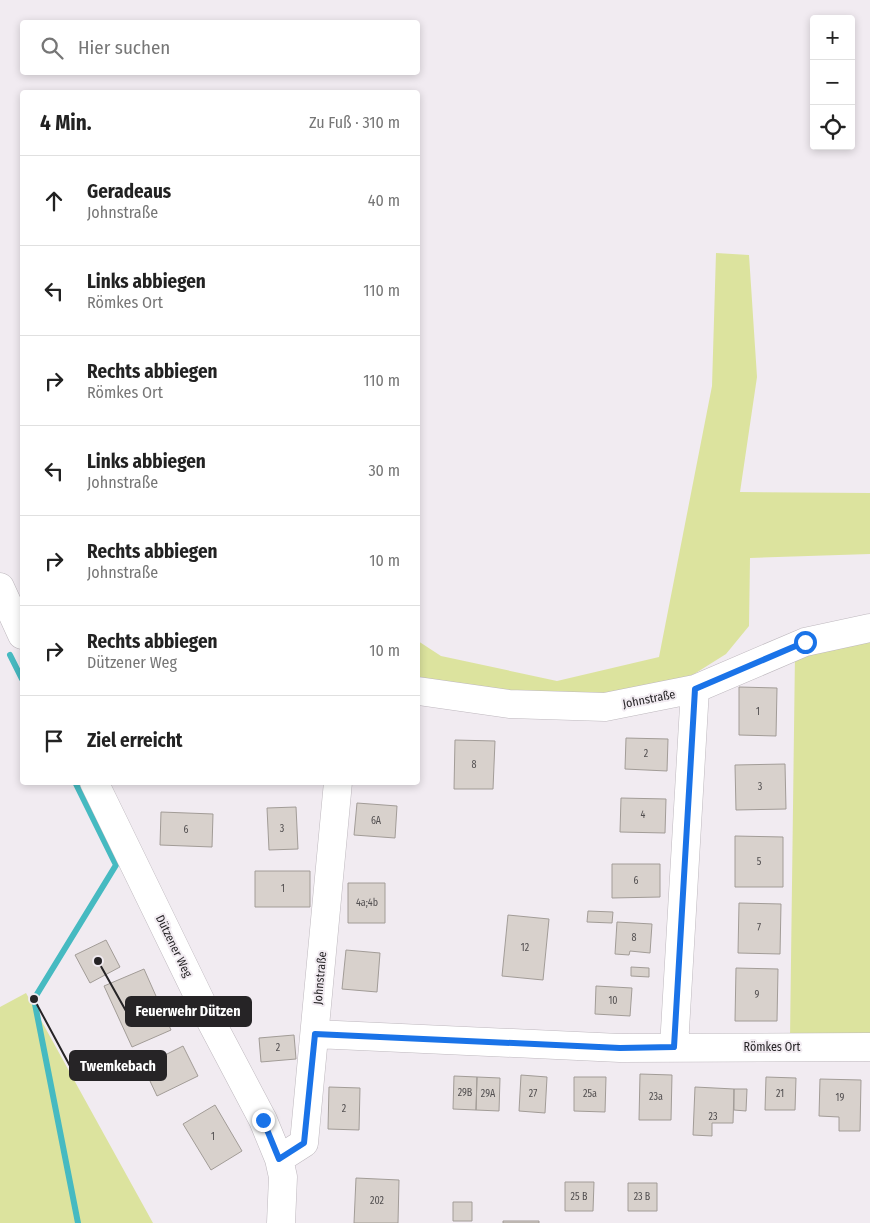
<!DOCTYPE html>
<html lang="de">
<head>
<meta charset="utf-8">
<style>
  :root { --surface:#fff; --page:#f6f6f6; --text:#222; --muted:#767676; --line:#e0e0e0 }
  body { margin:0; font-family:"Fira Sans Condensed",sans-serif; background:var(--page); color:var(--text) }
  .controls { position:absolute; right:15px; top:15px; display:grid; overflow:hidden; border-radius:5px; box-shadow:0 2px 8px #0003 }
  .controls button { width:45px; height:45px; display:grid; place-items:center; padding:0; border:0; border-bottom:1px solid var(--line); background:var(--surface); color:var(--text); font:25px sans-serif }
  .stop { position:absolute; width:15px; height:15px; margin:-11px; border:4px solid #1a73e8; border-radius:50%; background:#fff }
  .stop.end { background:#1a73e8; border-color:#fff; box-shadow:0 1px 5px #0008 }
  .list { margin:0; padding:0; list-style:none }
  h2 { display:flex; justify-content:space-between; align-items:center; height:65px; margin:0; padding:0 20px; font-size:21px }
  h2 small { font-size:16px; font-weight:400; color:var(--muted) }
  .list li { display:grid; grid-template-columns:32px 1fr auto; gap:15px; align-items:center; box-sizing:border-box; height:90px; padding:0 20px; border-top:1px solid var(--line) }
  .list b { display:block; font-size:19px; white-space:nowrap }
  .list p { margin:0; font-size:16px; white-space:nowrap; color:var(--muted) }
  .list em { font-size:16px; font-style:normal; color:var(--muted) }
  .icon { flex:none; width:28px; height:28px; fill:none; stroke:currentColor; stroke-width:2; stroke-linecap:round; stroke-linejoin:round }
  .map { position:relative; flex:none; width:870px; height:1223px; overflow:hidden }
  .search { position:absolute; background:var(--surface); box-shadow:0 2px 8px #0003; left:20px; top:20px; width:400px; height:55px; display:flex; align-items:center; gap:12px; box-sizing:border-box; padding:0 18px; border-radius:5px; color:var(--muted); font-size:19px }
  .panel { position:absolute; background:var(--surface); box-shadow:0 2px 8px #0003; left:20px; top:90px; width:400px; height:695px; border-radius:5px }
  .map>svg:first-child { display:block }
</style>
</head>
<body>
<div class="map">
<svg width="870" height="1223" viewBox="0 0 870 1223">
  <rect width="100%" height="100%" fill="#f1ebf1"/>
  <path fill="#dce39e" d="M 716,253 L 749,255 L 757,377 L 740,492 L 870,493 L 870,554 L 750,558 L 749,626 L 726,654 L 691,676 L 569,714 L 418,681 L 418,641 L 441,656 L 557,681 L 659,657 L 712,386 Z
    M 870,635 L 870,1036 L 790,1039 L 795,653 Z
    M 26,993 L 153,1223 L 0,1223 L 0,1007 Z"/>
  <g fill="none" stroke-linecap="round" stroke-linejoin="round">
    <path stroke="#46bac1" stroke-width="6" d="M 10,655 L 22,679
      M 75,782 L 116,865 L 34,999 L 78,1223"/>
  </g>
  <path fill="#d8d1cc" stroke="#a29c97" d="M 739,687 L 777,688 L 776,736 L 739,735 Z
    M 626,738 L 668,739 L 667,771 L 625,769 Z
    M 455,740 L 495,741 L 493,789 L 454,789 Z
    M 785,764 L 786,809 L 736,810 L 735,765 Z
    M 621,798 L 666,799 L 665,833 L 620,832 Z
    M 357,803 L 397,806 L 395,838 L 354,835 Z
    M 296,807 L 298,849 L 269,850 L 267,808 Z
    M 161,812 L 213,814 L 212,847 L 160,845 Z
    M 735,836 L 783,837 L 783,887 L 735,887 Z
    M 612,864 L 660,864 L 660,897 L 612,898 Z
    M 255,871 L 310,871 L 310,907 L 255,907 Z
    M 348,883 L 385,883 L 385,923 L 348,923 Z
    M 739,903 L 781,904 L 780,954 L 738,953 Z
    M 588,911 L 613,912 L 612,923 L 587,922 Z
    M 508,915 L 549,919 L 543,980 L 502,976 Z
    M 617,922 L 652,924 L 650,953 L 630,951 L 629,955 L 615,954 Z
    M 106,940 L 120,967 L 90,983 L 75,955 Z
    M 346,950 L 380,953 L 377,992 L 342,989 Z
    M 631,967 L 649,968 L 649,977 L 631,976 Z
    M 736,968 L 778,969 L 777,1021 L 735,1021 Z
    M 144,969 L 171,1030 L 132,1047 L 104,986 Z
    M 596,986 L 632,988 L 630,1016 L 595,1014 Z
    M 294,1035 L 296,1059 L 261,1062 L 259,1038 Z
    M 183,1046 L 198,1076 L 157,1096 L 143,1066 Z
    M 640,1074 L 672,1075 L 671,1120 L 639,1120 Z
    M 521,1075 L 547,1077 L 545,1113 L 519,1111 Z
    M 454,1076 L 477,1077 L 476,1110 L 453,1109 Z
    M 477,1077 L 500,1078 L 499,1111 L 476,1110 Z
    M 574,1077 L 606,1077 L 605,1112 L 574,1111 Z
    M 766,1077 L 796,1078 L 795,1110 L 765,1110 Z
    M 820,1079 L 861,1080 L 860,1131 L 839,1131 L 839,1117 L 819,1116 Z
    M 329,1087 L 360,1088 L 359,1130 L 328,1129 Z
    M 695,1087 L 734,1089 L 733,1123 L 712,1123 L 712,1136 L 693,1135 Z
    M 734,1089 L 747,1089 L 746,1111 L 734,1110 Z
    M 215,1105 L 242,1151 L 211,1170 L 183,1124 Z
    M 356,1178 L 399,1180 L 398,1223 L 354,1223 Z
    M 565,1182 L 594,1182 L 593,1211 L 565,1211 Z
    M 628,1183 L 657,1183 L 657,1211 L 628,1211 Z
    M 453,1202 L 472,1202 L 472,1221 L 453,1221 Z
    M 503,1221 L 539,1221 L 539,1223 L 503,1223 Z"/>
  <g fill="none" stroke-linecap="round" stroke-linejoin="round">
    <defs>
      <path id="minor" d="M 0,587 L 22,635
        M 418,691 L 509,704 L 605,707 L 695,689 L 805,642 L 870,628
        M 94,782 L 206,1012 L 263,1120 L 279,1159 L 283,1177 L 281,1223
        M 315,1034 L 620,1048 L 870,1047
        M 674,1047 L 695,689
        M 279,1159 L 304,1143 L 338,782"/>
    </defs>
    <use href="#minor" stroke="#beb8be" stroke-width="29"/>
    <use href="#minor" stroke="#fff" stroke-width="28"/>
  </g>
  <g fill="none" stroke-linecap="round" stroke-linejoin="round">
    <path stroke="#1a73e8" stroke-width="6" d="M 263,1120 L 279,1159 L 304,1143 L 315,1034 L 620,1048 L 674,1047 L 695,689 L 805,642"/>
  </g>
  <g text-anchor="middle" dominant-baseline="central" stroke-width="4" stroke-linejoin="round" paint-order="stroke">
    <g font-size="10" fill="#524f50">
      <text x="758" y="712">1</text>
      <text x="646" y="754">2</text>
      <text x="474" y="765">8</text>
      <text x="760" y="787">3</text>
      <text x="643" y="815">4</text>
      <text x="376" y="821">6A</text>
      <text x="282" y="829">3</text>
      <text x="186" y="830">6</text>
      <text x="759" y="862">5</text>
      <text x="636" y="881">6</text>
      <text x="283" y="889">1</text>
      <text x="367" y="903">4a;4b</text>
      <text x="759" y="928">7</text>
      <text x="634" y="938">8</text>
      <text x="525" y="948">12</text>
      <text x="757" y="995">9</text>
      <text x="613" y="1001">10</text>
      <text x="278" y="1048">2</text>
      <text x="465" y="1093">29B</text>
      <text x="488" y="1094">29A</text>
      <text x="533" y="1094">27</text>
      <text x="590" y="1094">25a</text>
      <text x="780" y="1094">21</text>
      <text x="656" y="1097">23a</text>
      <text x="840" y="1098">19</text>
      <text x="344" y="1109">2</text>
      <text x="713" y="1117">23</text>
      <text x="213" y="1137">1</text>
      <text x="579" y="1197">25 B</text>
      <text x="642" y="1197">23 B</text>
      <text x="377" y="1201">202</text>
    </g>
    <g font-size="12" fill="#262426" stroke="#f1ebf1">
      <text transform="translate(649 699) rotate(-11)">Johnstraße</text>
      <text transform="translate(174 946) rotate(64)">Dützener Weg</text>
      <text transform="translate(320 978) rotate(-85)">Johnstraße</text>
      <text x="772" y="1047">Römkes Ort</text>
    </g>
  </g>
  <path fill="none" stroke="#262426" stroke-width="2" d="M98 961L126 1011M34 999L70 1066"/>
  <g fill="#262426" stroke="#f1ebf1" stroke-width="2">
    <circle cx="98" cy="961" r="5"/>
    <circle cx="34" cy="999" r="5"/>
  </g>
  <g fill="#262426" stroke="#262426" stroke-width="2">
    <rect x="126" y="997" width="125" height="29" rx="5"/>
    <rect x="70" y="1051" width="96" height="29" rx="5"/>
  </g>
  <g font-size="14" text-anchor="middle" font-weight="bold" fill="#fff">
    <text x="188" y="1016">Feuerwehr Dützen</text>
    <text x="118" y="1071">Twemkebach</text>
  </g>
</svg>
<div class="controls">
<button>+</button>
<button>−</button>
<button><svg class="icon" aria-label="locate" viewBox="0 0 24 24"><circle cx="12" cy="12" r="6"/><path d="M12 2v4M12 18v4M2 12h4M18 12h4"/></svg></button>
</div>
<div class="stop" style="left:805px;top:642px"></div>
<div class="stop end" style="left:263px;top:1120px"></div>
<div class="search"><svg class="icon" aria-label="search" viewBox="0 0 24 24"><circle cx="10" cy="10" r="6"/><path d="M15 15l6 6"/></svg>Hier suchen</div>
<section class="panel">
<h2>4 Min.<small>Zu Fuß · 310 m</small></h2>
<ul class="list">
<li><svg class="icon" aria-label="ahead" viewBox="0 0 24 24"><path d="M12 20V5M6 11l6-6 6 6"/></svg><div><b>Geradeaus</b><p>Johnstraße</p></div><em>40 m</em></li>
<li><svg class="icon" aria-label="left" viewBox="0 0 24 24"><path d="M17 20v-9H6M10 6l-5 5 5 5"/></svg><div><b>Links abbiegen</b><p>Römkes Ort</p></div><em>110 m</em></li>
<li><svg class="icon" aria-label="right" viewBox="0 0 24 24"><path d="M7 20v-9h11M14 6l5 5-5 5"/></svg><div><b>Rechts abbiegen</b><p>Römkes Ort</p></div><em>110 m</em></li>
<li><svg class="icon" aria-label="left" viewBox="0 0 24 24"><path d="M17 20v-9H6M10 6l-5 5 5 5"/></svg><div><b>Links abbiegen</b><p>Johnstraße</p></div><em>30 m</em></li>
<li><svg class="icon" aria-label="right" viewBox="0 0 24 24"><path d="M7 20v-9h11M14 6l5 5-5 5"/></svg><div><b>Rechts abbiegen</b><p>Johnstraße</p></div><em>10 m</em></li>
<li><svg class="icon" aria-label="right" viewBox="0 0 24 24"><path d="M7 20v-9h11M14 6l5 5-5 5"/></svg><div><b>Rechts abbiegen</b><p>Dützener Weg</p></div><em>10 m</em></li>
<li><svg class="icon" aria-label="arrive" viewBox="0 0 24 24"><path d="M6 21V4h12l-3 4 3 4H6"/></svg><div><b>Ziel erreicht</b></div></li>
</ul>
</section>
</div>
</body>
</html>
